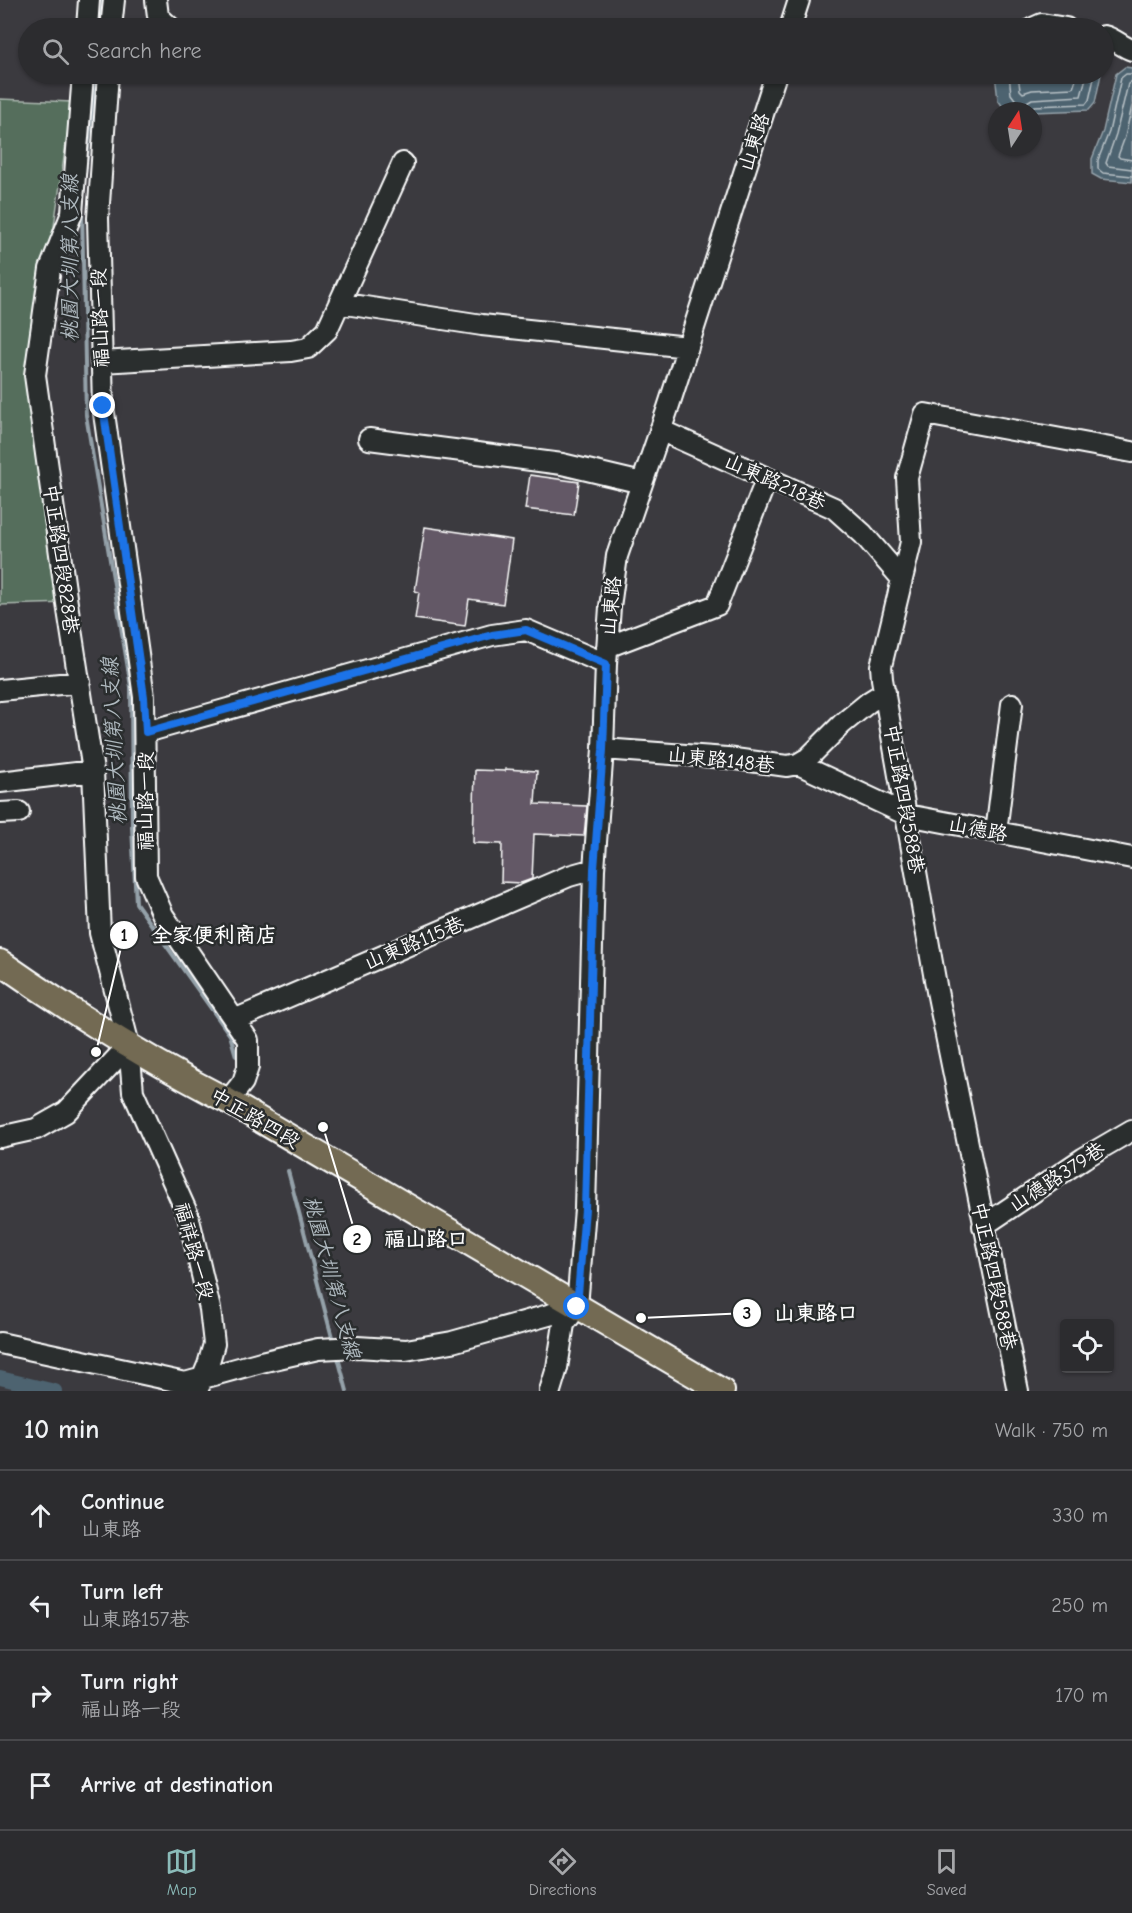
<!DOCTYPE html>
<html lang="en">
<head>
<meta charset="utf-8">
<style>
  :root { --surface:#2c2c2f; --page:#343437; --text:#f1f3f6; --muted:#a6a7aa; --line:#48484b; --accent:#8bbbb9 }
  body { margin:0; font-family:"Comic Neue","LXGW WenKai TC",sans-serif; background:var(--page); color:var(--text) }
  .controls { position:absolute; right:18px; bottom:18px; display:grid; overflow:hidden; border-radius:6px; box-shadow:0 2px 4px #0004 }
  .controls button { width:54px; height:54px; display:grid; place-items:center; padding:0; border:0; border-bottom:2px solid var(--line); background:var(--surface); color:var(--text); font:30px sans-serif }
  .compass { position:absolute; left:988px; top:102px; width:54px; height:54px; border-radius:50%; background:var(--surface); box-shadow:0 2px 4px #0004; rotate:12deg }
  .stop { position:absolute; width:18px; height:18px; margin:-14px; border:4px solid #1a73e8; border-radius:50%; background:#fff }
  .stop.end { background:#1a73e8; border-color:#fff; box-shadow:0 2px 6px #0008 }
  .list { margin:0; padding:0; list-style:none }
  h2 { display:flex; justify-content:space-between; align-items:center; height:78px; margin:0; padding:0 24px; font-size:26px }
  h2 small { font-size:20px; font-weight:400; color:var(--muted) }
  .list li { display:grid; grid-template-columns:39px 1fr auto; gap:18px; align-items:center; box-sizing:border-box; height:90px; padding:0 24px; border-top:2px solid var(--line) }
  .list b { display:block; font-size:22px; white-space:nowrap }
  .list p { margin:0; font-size:20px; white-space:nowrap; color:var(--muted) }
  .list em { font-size:20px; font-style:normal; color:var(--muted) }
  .icon { flex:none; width:33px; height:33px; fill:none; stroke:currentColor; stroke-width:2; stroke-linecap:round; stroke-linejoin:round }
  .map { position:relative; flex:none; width:1132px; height:1391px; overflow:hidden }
  .search { position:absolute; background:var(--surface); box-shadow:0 2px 4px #0004; left:18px; right:18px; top:18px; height:66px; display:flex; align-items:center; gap:15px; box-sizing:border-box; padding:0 21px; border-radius:33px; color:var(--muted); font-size:22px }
  .sheet { height:438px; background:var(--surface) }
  nav { display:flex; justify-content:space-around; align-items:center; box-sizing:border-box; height:84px; border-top:2px solid var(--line); background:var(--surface); font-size:16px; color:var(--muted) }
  nav a { display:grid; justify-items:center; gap:3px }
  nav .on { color:var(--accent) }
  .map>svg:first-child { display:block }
</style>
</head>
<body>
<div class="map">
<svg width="1132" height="1391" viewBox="0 0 1132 1391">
  <rect width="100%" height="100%" fill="#3b3a3f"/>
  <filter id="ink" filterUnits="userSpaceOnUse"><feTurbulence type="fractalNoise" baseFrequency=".0167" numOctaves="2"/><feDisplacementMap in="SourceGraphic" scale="12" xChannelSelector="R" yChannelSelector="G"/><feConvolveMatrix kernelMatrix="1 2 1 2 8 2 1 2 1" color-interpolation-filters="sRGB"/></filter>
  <g filter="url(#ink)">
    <path fill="#546e5c" stroke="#aab6ae" stroke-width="1.5" d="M 0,99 L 72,102 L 36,350 L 69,603 L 0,605 Z"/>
    <path fill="#4d6370" stroke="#94a1a9" stroke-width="1.5" d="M 1125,67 L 1132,68 L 1132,182 L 1101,179 L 1092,174 L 1092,159 L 1103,131 L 1116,74 Z
      M 995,74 L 1101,74 L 1095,103 L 1089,110 L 1033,112 L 1006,111 L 998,100 Z"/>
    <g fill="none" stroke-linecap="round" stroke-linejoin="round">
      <path stroke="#b8c1c6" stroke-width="1.5" d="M 1009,74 L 1011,94 L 1020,106 L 1032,99 L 1081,96 L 1087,74
        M 1018,74 L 1020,90 L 1023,93 L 1032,90 L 1073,88 L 1078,74
        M 1132,74 L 1126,74 L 1121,78 L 1109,132 L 1098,160 L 1098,169 L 1103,173 L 1132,176
        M 1132,81 L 1128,84 L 1116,134 L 1106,163 L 1108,166 L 1132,169
        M 1132,106 L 1125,137 L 1118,156 L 1120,158 L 1132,160
        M 1028,111 L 1034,106 L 1086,104 L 1089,100 L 1095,74"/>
      <path stroke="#94a1a9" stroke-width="4" d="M 100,28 L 103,0
        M 85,175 L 96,74
        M 82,206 L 86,415 L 131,687 L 132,827 L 136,903 L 230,1035 L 236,1056
        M 288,1171 L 333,1341
        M 337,1354 L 347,1391"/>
      <path stroke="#4d6370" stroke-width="14" d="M 0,1378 L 55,1391"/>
    </g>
    <path fill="#645866" stroke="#fff" stroke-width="1.5" d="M 530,475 L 579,482 L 574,515 L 525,509 Z
      M 425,527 L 512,540 L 503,604 L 469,599 L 465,626 L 415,619 L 419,592 L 415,591 Z
      M 505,769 L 537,771 L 535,804 L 587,806 L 584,836 L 534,834 L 532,879 L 521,883 L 501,882 L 502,844 L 473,843 L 475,770 L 505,771 Z"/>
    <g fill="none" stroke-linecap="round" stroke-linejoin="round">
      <defs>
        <path id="minor" d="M 156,0 L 158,16 L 171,28
          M 87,28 L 89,0
          M 111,28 L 114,0
          M 790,28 L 799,0
          M 1033,28 L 1042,24 L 1066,28
          M 1104,36 C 1114,38 1122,47 1132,50
          M 83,74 L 72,213 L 50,269 L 35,375 L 66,597 L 93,771 L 100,933 L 129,1045 L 133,1092 L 188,1215 L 210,1309 L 214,1344 L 208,1365 L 197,1391
          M 108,74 L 98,218 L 103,406 L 144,697 L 146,876 L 163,915 L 248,1040 L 248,1067 L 243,1082 L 228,1101
          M 339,303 L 482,325 L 688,347
          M 101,362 L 291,351 L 308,348 L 327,330 L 403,163
          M 660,430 L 834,508 L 863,534 L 902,579
          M 369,439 L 562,464 L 642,483
          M 607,647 L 717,605 L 767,478
          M 0,690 L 80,682
          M 146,732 L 492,635 L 526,630 L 606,664
          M 603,749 L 727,758 L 787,766 L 798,764 L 808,758 L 842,724 L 869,702 L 885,692
          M 798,764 L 907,815 L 1132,858
          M 0,782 L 93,771
          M 0,813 L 19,812
          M 996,832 L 1012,704
          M 234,1020 L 569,876 L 594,869
          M 0,1137 L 36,1129 L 66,1112 L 129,1045
          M 983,1226 L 1084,1158 L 1132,1130
          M 577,1307 L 585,1209 L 594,869 L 603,749 L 606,664 L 610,607 L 617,556 L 668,408 L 776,74
          M 0,1343 L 185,1383 L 261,1362 L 318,1349 L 357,1347 L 406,1350 L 452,1342 L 577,1307
          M 550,1391 L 557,1368 L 564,1324 L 577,1307
          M 1018,1391 L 937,991 L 882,679 L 881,666 L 911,542 L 907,478 L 925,414 L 1132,452"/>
        <path id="major" d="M 0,962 C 73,1013 148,1060 228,1101 L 722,1391"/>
      </defs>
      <use href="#minor" stroke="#fff" stroke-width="24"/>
      <use href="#major" stroke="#fff" stroke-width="28"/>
      <use href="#minor" stroke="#2a2d2e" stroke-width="20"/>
      <use href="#major" stroke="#736b52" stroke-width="24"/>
    </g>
  </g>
  <g fill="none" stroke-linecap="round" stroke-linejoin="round" filter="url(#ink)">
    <path stroke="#1a73e8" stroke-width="8" d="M 103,406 L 144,697 L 146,732 L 492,635 L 526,630 L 606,664 L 603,750 L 594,869 L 585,1209 L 577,1307"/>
  </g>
  <g text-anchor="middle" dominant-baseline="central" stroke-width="5" stroke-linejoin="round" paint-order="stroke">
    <g font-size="20" fill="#fff" stroke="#2a2d2e">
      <text transform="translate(754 142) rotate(-72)">山東路</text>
      <text transform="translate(100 318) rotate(-92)">福山路一段</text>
      <text transform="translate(775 482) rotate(24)">山東路218巷</text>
      <text transform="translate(61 559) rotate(82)">中正路四段828巷</text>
      <text transform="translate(611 606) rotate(-84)">山東路</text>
      <text transform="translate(721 760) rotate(6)">山東路148巷</text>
      <text transform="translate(904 799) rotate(80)">中正路四段588巷</text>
      <text transform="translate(145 801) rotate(-90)">福山路一段</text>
      <text transform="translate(978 829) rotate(11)">山德路</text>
      <text transform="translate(414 943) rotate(-23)">山東路115巷</text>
      <text transform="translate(255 1118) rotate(30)">中正路四段</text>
      <text transform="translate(1057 1177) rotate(-33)">山德路379巷</text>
      <text transform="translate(194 1251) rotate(75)">福祥路一段</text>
      <text transform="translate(994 1276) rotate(78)">中正路四段588巷</text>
    </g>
    <g font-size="21" font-style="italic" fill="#afb9bf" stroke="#2a2d2e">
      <text transform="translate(70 258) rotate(-90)">桃園大圳第八支線</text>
      <text transform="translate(114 741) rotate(-93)">桃園大圳第八支線</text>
      <text transform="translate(332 1277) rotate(75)">桃園大圳第八支線</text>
    </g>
  </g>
  <path fill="none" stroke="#fff" stroke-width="2" d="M96 1052L124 935M323 1127L357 1239M641 1318L747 1313"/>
  <g fill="#fff" stroke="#2a2d2e" stroke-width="2">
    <circle cx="96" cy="1052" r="6"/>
    <circle cx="323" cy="1127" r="6"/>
    <circle cx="641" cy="1318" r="6"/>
    <circle cx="124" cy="935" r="15"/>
    <circle cx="357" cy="1239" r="15"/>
    <circle cx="747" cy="1313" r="15"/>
  </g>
  <g font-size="18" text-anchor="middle" font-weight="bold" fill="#111">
    <text x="124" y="941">1</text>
    <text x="357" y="1245">2</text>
    <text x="747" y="1319">3</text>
  </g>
  <g font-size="21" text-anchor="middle" font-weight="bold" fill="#fff" stroke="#2a2d2e" stroke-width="5" stroke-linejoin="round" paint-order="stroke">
    <text x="214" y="942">全家便利商店</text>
    <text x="426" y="1246">福山路口</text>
    <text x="816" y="1320">山東路口</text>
  </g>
</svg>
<div class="controls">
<button><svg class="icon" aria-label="locate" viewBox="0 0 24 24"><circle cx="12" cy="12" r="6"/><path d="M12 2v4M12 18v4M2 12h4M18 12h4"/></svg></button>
</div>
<svg class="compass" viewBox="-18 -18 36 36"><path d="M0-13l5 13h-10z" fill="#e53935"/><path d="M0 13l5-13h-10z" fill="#a6a7aa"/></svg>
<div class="stop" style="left:577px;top:1307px"></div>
<div class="stop end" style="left:103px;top:406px"></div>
<div class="search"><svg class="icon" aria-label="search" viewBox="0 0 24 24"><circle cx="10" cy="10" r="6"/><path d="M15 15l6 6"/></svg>Search here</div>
</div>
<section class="sheet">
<h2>10 min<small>Walk · 750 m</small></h2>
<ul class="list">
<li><svg class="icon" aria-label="ahead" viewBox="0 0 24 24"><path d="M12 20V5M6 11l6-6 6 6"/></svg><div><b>Continue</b><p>山東路</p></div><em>330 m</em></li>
<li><svg class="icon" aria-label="left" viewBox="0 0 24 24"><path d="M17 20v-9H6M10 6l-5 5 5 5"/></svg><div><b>Turn left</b><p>山東路157巷</p></div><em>250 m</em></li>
<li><svg class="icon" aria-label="right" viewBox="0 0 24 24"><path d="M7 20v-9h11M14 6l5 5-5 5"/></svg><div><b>Turn right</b><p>福山路一段</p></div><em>170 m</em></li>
<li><svg class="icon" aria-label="arrive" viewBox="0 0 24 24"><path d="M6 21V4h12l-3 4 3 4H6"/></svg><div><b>Arrive at destination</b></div></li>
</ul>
</section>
<nav>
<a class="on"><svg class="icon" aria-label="map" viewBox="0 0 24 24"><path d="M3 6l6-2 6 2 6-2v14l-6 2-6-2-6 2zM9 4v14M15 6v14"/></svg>Map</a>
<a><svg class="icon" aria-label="directions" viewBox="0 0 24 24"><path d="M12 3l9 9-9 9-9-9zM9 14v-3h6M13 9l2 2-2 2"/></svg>Directions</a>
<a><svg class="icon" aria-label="saved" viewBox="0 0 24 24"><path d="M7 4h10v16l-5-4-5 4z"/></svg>Saved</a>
</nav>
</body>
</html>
